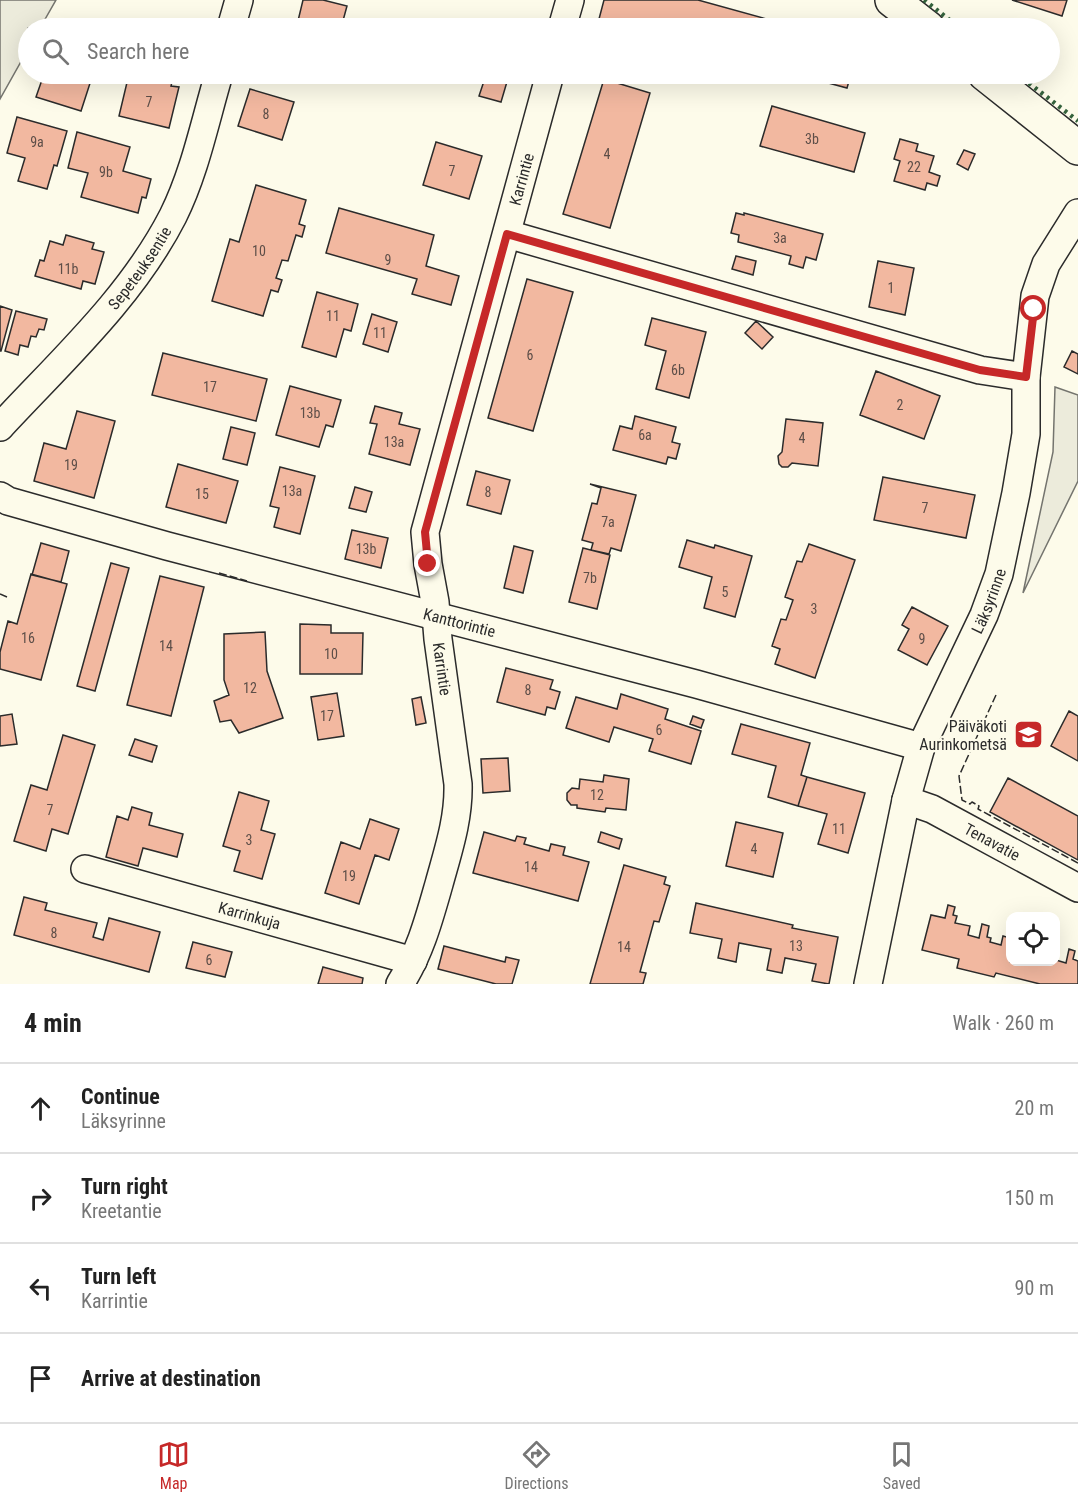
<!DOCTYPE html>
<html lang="en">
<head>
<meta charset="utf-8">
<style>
  :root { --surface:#fff; --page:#f2f2f2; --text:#222; --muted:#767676; --line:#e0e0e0; --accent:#c62828 }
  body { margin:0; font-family:"Roboto Condensed",sans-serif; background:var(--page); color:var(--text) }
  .controls { position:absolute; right:18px; bottom:18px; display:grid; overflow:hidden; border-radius:12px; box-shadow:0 6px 24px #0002 }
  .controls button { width:54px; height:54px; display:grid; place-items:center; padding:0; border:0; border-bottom:2px solid var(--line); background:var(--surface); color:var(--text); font:30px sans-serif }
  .stop { position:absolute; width:18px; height:18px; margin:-14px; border:4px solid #c62828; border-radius:50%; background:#fff }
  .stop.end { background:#c62828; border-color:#fff; box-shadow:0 2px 6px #0008 }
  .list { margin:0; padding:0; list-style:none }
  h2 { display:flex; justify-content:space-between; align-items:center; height:78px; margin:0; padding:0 24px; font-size:26px }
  h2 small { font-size:20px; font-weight:400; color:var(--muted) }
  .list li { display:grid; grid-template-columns:39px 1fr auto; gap:18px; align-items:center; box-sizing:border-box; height:90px; padding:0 24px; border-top:2px solid var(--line) }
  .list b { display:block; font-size:22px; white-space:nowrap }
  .list p { margin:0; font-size:20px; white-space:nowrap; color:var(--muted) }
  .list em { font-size:20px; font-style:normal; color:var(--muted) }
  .icon { flex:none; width:33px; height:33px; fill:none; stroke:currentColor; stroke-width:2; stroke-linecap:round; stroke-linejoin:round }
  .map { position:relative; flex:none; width:1078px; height:984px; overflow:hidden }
  .search { position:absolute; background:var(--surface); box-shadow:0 6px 24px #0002; left:18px; right:18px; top:18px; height:66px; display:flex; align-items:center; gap:15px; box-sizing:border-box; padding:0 21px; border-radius:33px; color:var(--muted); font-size:22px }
  .sheet { height:438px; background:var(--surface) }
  nav { display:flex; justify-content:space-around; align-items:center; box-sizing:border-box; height:84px; border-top:2px solid var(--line); background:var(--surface); font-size:16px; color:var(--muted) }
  nav a { display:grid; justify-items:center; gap:3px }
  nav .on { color:var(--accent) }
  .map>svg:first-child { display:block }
</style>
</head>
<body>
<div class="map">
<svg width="1078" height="984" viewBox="0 0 1078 984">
  <rect width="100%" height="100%" fill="#fdfbea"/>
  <path fill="#ecebdb" stroke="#74746e" stroke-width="1.5" d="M 0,0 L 56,0 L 40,28 L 28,28 L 28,49 L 0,99 Z
    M 1055,387 L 1078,395 L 1078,481 L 1023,593 L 1053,452 Z"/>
  <path fill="#f2b8a0" stroke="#2b2b2b" stroke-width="1.5" d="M 303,0 L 323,0 L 347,6 L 341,28 L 303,28 L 303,27 L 297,25 Z
    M 604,0 L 698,0 L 788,25 L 788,28 L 791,28 L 634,28 L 599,19 Z
    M 1012,0 L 1067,0 L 1062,16 Z
    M 68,19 L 99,28 L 65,28 Z
    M 44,74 L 93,74 L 81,111 L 36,97 Z
    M 129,74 L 174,74 L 171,86 L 179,87 L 169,128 L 119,116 Z
    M 469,74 L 509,75 L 501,102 L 479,96 L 485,78 Z
    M 795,74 L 851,74 L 847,88 Z
    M 604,79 L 650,93 L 610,228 L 563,214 Z
    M 250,89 L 294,102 L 282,140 L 238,126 Z
    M 772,106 L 865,133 L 854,172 L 760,146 Z
    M 17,117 L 67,131 L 57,166 L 54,165 L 47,189 L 18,181 L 25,158 L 7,153 Z
    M 77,132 L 130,147 L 123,171 L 151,179 L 146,198 L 142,197 L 138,213 L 81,197 L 88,173 L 68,168 Z
    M 900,139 L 918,144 L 916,151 L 934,156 L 929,172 L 940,176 L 937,186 L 927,183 L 925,190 L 894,181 L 900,161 L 894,159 Z
    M 436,142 L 482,156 L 469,199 L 423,185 Z
    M 964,150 L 975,154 L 968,170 L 957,164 Z
    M 256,185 L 306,200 L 299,224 L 305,226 L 302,237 L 296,235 L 288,261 L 282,260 L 276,278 L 282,280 L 278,292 L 271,290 L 263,316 L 212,301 L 230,239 L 239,242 Z
    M 339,208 L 434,235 L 426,266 L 459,276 L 451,305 L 412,294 L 417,279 L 326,253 Z
    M 736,213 L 744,215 L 744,213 L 823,234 L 816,260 L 806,257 L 803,268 L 789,264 L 791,256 L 738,242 L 739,235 L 731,233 Z
    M 66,235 L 94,243 L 92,249 L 104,252 L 95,284 L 83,281 L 81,289 L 35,276 L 40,260 L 44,261 L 50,241 L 63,245 Z
    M 736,256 L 756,261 L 753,275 L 732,269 Z
    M 878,261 L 914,268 L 905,315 L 869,307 Z
    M 527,279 L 573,292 L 533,431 L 488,418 Z
    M 317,292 L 358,304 L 351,331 L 344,329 L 336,357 L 302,347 Z
    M 0,306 L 12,310 L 1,351 L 0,351 Z
    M 16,311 L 47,319 L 44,330 L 39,329 L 36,337 L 31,336 L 28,347 L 20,345 L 18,355 L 5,351 Z
    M 372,314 L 397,322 L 388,352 L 363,344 Z
    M 652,318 L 706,332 L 689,398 L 656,389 L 666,351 L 645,345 Z
    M 756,321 L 773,337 L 762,349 L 745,333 Z
    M 1072,351 L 1078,354 L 1078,374 L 1064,367 Z
    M 163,353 L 267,379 L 256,421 L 152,395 Z
    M 876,371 L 940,396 L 924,439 L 860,415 Z
    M 290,386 L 341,400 L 333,427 L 326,425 L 319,447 L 276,435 Z
    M 375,406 L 402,413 L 399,424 L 420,429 L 410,465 L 369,454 L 377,424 L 370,423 Z
    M 77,411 L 115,421 L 94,498 L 34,481 L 44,443 L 66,449 Z
    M 635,416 L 676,427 L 672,442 L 680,444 L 676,459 L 668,457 L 666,464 L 613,450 L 620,426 L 632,429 Z
    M 786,419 L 823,423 L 818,466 L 792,463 L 788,467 L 782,467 L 779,464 L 778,456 L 782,452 Z
    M 231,427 L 255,433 L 247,465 L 223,459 Z
    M 178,464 L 238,481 L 226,523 L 166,507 Z
    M 280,467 L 315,476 L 300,534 L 274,527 L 279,508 L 270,506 Z
    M 476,471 L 510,480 L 501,514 L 467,505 Z
    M 883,477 L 975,495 L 966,538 L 874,520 Z
    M 590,484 L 636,495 L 621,551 L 611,548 L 609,554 L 591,550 L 593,543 L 582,540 L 592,503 L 597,504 L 601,488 Z
    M 355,487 L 372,492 L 366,512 L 349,508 Z
    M 352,530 L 388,538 L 381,568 L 345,559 Z
    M 687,540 L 714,548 L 715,545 L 752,556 L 735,617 L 704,608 L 712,577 L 679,567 Z
    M 41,543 L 69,551 L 61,582 L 32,575 Z
    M 809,544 L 855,560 L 815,678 L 775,664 L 780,649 L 772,646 L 781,619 L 786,620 L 793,600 L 785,597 L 797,561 L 802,562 Z
    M 514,546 L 533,551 L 523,593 L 504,588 Z
    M 583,548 L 610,555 L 597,609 L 569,602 Z
    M 111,563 L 129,568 L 95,691 L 77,686 Z
    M 31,574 L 67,584 L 41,680 L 0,669 L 0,652 L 8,621 L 17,624 Z
    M 160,576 L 204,587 L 171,716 L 127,705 Z
    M 912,607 L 948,626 L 927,665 L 898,650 L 909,629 L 902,625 Z
    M 300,624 L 331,625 L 331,633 L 363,633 L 362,674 L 300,674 Z
    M 265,632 L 267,671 L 283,718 L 239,733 L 231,720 L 220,722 L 214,701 L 229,695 L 224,680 L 224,634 Z
    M 506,668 L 553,680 L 550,689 L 560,692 L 555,709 L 547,707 L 545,715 L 497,702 Z
    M 337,693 L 344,736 L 318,740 L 311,697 Z
    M 621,694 L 668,709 L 665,719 L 701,731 L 691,764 L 649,751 L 653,739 L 614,727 L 609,742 L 566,728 L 576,697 L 617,709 Z
    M 421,697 L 426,723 L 416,725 L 412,699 Z
    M 1069,711 L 1078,716 L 1078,761 L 1051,746 Z
    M 12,714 L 17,744 L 0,746 L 0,716 Z
    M 693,716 L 704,720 L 701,728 L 690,724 Z
    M 741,724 L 810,743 L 801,775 L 807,777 L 798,806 L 768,797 L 776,766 L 732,754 Z
    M 63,735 L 95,745 L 68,834 L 52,829 L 46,851 L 14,841 L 31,785 L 47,790 Z
    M 135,739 L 157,746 L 152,762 L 129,755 Z
    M 508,758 L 510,791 L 483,793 L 481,759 Z
    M 604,775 L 629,779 L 626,810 L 606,808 L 605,812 L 577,808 L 577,805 L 571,805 L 567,800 L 567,793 L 572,788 L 579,789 L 580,779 L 603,782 Z
    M 807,777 L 865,793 L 848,853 L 818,844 L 827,814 L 798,806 Z
    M 1008,778 L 1078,816 L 1078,860 L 990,812 Z
    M 239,792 L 269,801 L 261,830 L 275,834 L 262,879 L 234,871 L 240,851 L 223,846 Z
    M 132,807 L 152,813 L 149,825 L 183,834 L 177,857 L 143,848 L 138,866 L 106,857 L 117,816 L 128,820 Z
    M 370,819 L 399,829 L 389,860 L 375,855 L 359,904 L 325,893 L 341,842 L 360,849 Z
    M 736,822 L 783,833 L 773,877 L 726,866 Z
    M 484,832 L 515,841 L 517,836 L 526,838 L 524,844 L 549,851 L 551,844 L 565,847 L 563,855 L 589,862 L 578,901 L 473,873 Z
    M 601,832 L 622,839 L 619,849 L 598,842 Z
    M 624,865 L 666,877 L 664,884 L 670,886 L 659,922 L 654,921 L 640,972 L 646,973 L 643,984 L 590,984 Z
    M 24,897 L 47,903 L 45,910 L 97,923 L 93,937 L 103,940 L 109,918 L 160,932 L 149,972 L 14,935 Z
    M 696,903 L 793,925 L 792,928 L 838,937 L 829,984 L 812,981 L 816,964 L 785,958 L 782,973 L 767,970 L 771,949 L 739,943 L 736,962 L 718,958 L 722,939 L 690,933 Z
    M 948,905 L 955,907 L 953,915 L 957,916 L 955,923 L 970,926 L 968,935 L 979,938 L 982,924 L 989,926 L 987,937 L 991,938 L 990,942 L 1001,945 L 1003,936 L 1010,938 L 1010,962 L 1056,960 L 1066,963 L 1069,949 L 1075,951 L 1073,959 L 1078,961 L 1078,984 L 1040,984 L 996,973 L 994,977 L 957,968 L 959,959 L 922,950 L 931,915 L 945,918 Z
    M 193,942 L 232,952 L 225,977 L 186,968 Z
    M 444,946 L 505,962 L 506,957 L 519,960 L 512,984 L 496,984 L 438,969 Z
    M 323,967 L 363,978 L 362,984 L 318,984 Z"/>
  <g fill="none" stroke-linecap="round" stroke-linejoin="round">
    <defs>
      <g id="minor">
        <path d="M 231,28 L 239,0"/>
        <path d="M 562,28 L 570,0"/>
        <path d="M 507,234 L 980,370 L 1026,377"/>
        <path id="s1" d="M 0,427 C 61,361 131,298 173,216 C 195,172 205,121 219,74"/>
        <path id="s2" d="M 0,496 L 8,501 L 167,546 L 696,684 L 921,747"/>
        <path id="s3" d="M 906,800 L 932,809 L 1078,888"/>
        <path id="s4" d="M 85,869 L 413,961"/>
        <path id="s5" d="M 400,984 C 420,953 429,919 439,884 C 448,851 459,819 458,784 L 438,639 L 435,602 L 428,564 L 425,532 L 550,74"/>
        <path id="s6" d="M 868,984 L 906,800 L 921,747 L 984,615 L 999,574 L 1016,493 L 1026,434 L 1026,377 L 1035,296 L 1046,264 L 1078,213"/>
      </g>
      <path id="major" d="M 892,0 L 928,28
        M 985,74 L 1078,148"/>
    </defs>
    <use href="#minor" stroke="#2b2b2b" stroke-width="30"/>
    <use href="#major" stroke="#2b2b2b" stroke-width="36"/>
    <use href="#minor" stroke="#fdfbea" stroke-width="27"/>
    <use href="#major" stroke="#fdfbea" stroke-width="33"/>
    <path stroke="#34623c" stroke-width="4.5" stroke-dasharray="3 4.5" stroke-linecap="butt" d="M 924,0 L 960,28
      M 1017,74 L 1078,121"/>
    <path stroke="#2b2b2b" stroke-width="1.5" stroke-dasharray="8 3" stroke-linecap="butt" d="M 219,573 L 247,581
      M 0,594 L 7,597
      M 996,695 L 959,776 L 962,800 L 970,804 L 972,802 L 979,806 L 978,809 L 1078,863"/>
  </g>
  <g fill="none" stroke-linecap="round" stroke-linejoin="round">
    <path stroke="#c62828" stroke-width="8" d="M 428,564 L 425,532 L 507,234 L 980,370 L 1026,377 L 1034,309"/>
  </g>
  <defs>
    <symbol id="school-square" viewBox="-11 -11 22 22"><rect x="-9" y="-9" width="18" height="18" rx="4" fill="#c62828" stroke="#fdfbea"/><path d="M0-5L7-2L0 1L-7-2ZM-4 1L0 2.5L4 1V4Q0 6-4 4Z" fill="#fff"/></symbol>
  </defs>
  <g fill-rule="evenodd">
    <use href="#school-square" x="1012" y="718" width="33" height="33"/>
  </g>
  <g text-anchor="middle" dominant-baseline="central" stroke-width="4.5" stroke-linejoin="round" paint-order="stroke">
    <g font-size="14" fill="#5d4e48">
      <text x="149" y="102">7</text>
      <text x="266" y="114">8</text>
      <text x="812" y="139">3b</text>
      <text x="37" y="142">9a</text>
      <text x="607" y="154">4</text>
      <text x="914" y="167">22</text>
      <text x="452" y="171">7</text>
      <text x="106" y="172">9b</text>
      <text x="780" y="238">3a</text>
      <text x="259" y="251">10</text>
      <text x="388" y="260">9</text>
      <text x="68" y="269">11b</text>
      <text x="891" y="288">1</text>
      <text x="333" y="316">11</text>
      <text x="380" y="333">11</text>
      <text x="530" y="355">6</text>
      <text x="678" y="370">6b</text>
      <text x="210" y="387">17</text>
      <text x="900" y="405">2</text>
      <text x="310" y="413">13b</text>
      <text x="645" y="435">6a</text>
      <text x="802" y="438">4</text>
      <text x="394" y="442">13a</text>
      <text x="71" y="465">19</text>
      <text x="292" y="491">13a</text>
      <text x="488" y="492">8</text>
      <text x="202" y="494">15</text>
      <text x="925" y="508">7</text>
      <text x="608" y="522">7a</text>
      <text x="366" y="549">13b</text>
      <text x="590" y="578">7b</text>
      <text x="725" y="592">5</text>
      <text x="814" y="609">3</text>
      <text x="28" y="638">16</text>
      <text x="922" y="639">9</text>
      <text x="166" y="646">14</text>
      <text x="331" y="654">10</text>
      <text x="250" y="688">12</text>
      <text x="528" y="690">8</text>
      <text x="327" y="716">17</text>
      <text x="659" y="730">6</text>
      <text x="597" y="795">12</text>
      <text x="50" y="810">7</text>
      <text x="839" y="829">11</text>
      <text x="249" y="840">3</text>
      <text x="754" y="849">4</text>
      <text x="531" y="867">14</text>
      <text x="349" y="876">19</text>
      <text x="54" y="933">8</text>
      <text x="796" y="946">13</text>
      <text x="624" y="947">14</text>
      <text x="209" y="960">6</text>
    </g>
    <g font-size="16" fill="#2b2b2b" stroke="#fdfbea">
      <text stroke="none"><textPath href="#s5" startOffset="830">Karrintie</textPath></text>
      <text stroke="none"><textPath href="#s1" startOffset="212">Sepeteuksentie</textPath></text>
      <text stroke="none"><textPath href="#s6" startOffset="404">Läksyrinne</textPath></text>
      <text stroke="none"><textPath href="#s2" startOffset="477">Kanttorintie</textPath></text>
      <text transform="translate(442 669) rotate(82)">Karrintie</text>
      <text stroke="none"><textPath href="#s3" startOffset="96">Tenavatie</textPath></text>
      <text stroke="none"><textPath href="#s4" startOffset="171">Karrinkuja</textPath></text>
    </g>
    <g font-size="16" fill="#2b2b2b" stroke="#fdfbea" text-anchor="end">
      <text x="1007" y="726">Päiväkoti<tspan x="1007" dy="18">Aurinkometsä</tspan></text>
    </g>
  </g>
</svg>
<div class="controls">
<button><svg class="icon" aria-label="locate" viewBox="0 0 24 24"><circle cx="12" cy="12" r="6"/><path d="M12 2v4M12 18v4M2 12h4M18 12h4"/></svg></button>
</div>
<div class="stop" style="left:1034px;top:309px"></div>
<div class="stop end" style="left:428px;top:564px"></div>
<div class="search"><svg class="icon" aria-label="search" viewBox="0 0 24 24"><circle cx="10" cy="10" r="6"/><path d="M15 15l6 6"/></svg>Search here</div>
</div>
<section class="sheet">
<h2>4 min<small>Walk · 260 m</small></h2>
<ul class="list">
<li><svg class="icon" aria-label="ahead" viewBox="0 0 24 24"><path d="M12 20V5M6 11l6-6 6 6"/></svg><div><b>Continue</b><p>Läksyrinne</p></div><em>20 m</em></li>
<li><svg class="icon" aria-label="right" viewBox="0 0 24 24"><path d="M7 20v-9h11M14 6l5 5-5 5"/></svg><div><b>Turn right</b><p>Kreetantie</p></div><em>150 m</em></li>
<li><svg class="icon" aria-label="left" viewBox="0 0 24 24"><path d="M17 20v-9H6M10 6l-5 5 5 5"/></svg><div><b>Turn left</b><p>Karrintie</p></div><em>90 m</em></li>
<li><svg class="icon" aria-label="arrive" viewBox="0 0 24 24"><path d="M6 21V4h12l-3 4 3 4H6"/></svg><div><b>Arrive at destination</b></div></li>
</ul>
</section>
<nav>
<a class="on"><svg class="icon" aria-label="map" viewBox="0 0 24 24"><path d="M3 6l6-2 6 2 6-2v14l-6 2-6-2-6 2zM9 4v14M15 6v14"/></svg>Map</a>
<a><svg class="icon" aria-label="directions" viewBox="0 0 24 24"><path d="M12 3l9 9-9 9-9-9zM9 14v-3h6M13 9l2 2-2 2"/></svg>Directions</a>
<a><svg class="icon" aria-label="saved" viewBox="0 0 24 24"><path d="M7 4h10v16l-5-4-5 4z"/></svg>Saved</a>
</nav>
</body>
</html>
